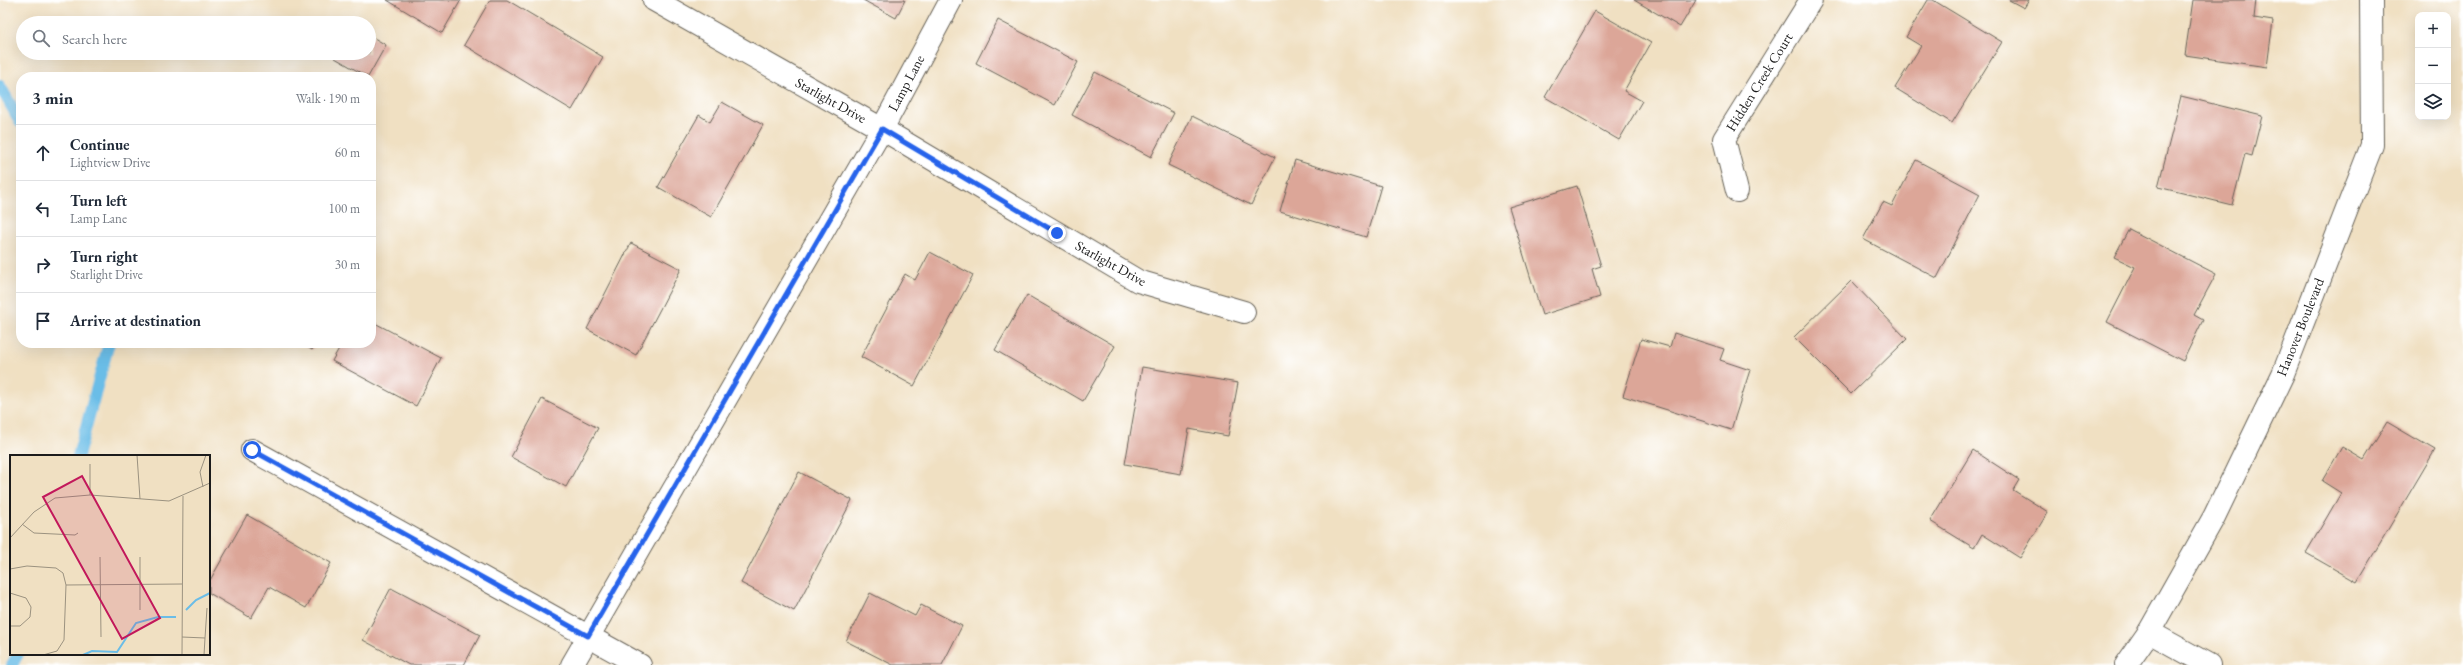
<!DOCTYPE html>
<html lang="en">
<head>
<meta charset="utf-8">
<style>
  :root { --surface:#fff; --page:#f6f6f7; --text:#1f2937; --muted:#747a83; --line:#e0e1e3 }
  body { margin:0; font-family:"EB Garamond",serif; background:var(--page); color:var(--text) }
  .controls { position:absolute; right:12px; top:12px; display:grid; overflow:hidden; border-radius:8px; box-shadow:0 4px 16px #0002 }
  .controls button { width:36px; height:36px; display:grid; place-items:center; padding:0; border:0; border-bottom:1px solid var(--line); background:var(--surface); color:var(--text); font:20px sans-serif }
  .stop { position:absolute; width:12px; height:12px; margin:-9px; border:3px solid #2563eb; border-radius:50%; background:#fff }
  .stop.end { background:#2563eb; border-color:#fff; box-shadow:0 1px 4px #0008 }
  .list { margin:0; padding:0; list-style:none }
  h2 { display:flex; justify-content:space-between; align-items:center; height:52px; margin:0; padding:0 16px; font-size:17px }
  h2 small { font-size:13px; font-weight:400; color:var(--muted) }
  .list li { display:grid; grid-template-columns:26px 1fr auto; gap:12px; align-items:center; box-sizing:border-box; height:56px; padding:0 16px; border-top:1px solid var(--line) }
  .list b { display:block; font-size:15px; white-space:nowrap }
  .list p { margin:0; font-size:13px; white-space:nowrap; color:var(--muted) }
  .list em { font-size:13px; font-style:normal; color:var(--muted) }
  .icon { flex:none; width:22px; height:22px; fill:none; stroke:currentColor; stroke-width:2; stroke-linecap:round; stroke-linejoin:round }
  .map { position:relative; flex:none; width:2463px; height:665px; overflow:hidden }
  .search { position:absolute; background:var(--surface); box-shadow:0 4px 16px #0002; left:16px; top:16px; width:360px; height:44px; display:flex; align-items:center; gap:10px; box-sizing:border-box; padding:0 14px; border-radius:22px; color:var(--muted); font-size:15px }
  .panel { position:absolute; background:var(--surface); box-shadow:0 4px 16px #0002; left:16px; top:72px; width:360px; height:276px; border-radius:16px }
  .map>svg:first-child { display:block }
</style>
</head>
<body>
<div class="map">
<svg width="2463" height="665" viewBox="0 0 2463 665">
  <rect width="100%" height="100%" fill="#fff"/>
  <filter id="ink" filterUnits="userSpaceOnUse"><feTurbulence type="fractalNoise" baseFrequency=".025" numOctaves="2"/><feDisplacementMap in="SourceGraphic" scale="8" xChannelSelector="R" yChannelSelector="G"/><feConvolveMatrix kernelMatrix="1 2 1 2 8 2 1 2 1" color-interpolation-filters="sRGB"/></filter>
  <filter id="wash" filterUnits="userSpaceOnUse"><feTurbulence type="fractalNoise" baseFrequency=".012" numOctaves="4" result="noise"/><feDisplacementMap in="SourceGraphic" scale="16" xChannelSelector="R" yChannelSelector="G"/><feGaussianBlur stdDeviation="0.9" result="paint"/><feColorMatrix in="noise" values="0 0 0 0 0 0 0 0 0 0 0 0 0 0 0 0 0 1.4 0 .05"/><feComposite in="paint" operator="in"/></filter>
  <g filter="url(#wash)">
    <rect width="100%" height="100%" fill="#f0e0c2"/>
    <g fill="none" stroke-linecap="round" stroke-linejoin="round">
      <path stroke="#6bbde7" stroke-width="12" d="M 0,86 L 21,123
        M 78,456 L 109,343
        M 12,665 L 18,654"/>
    </g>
    <g id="blocks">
      <path fill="#dca698" d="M 387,0 L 461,0 L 442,33 Z
        M 490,0 L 507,0 L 603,57 L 572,110 L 464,45 Z
        M 863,0 L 905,0 L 896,18 Z
        M 1634,0 L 1696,0 L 1680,27 Z
        M 1928,0 L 1933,0 L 2002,42 L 1952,123 L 1895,88 L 1921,46 L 1906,37 Z
        M 2009,0 L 2029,0 L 2024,8 Z
        M 2193,0 L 2256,0 L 2254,18 L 2273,21 L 2267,67 L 2185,55 Z
        M 1595,11 L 1651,43 L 1624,91 L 1642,101 L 1619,140 L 1545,97 Z
        M 998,20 L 1078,62 L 1055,105 L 976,63 Z
        M 369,35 L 386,45 L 368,77 L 335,58 L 337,53 L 369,53 Z
        M 1095,72 L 1174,113 L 1151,157 L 1072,115 Z
        M 2181,96 L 2262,116 L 2252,156 L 2245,154 L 2232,205 L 2158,187 Z
        M 722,102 L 763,125 L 711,217 L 658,187 L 699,115 L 710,122 Z
        M 1192,116 L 1275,157 L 1251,205 L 1168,165 Z
        M 1295,160 L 1381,186 L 1366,237 L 1280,211 Z
        M 1916,160 L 1980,194 L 1937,278 L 1863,239 L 1883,202 L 1892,206 Z
        M 1577,186 L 1601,266 L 1592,269 L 1600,297 L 1542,315 L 1509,207 Z
        M 2129,229 L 2216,274 L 2194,315 L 2203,320 L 2183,361 L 2107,322 L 2135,267 L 2114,257 Z
        M 631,243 L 681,269 L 636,355 L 587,329 Z
        M 930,252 L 973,275 L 914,386 L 861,357 L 905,274 L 915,280 Z
        M 1851,281 L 1907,339 L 1851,394 L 1794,337 Z
        M 1027,295 L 1115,346 L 1083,401 L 995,350 Z
        M 371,321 L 441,358 L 416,406 L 332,361 L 342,343 L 371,343 Z
        M 1674,333 L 1724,349 L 1720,360 L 1750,370 L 1731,430 L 1623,396 L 1641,339 L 1670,347 Z
        M 301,343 L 316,343 L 312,350 Z
        M 1142,367 L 1238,383 L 1228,436 L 1189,429 L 1181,474 L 1125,464 Z
        M 542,399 L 598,428 L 566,487 L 511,457 Z
        M 2387,422 L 2435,450 L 2357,582 L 2306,553 L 2341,493 L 2322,481 L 2342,447 L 2364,460 Z
        M 1973,450 L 2019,480 L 2013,490 L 2048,512 L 2020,558 L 1982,534 L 1974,548 L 1930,521 Z
        M 799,472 L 852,500 L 794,611 L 741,583 Z
        M 247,515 L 331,563 L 306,608 L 269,587 L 251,618 L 209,593 L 209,582 Z
        M 391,588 L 480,635 L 464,665 L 409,665 L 363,640 Z
        M 870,593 L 915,616 L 921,605 L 962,626 L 942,665 L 893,665 L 846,641 Z"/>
    </g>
  </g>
  <g filter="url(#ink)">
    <use href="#blocks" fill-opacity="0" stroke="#666156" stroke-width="1"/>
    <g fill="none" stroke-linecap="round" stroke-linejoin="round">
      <defs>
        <path id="street" d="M 654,0 L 882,129 L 1138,281 L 1244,312
          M 1737,191 L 1724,139 L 1811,0
          M 252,450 L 640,665
          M 2149,632 L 2209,665
          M 572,665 L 882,129 L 951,0"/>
        <path id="secondary" d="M 2126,665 L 2149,632 L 2214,517 L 2283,374 L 2372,145 L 2371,0"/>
      </defs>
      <use href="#street" stroke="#666156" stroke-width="24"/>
      <use href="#secondary" stroke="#666156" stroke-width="24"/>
      <use href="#street" stroke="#fff" stroke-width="22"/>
      <use href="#secondary" stroke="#fff" stroke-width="22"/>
    </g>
  </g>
  <g fill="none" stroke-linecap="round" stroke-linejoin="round" filter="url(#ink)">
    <path stroke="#2563eb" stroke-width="5" d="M 252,450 L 588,636 L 882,129 L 1057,233"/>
  </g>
  <g text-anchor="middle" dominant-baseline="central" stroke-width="3" stroke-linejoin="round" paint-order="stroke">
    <g font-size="14" fill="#1c1c1c" stroke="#fff">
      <text transform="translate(1759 82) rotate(-58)">Hidden Creek Court</text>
      <text transform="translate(906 83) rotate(-62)">Lamp Lane</text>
      <text transform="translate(831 100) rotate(29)">Starlight Drive</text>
      <text transform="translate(1111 263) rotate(29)">Starlight Drive</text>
      <text transform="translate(2300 327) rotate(-68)">Hanover Boulevard</text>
    </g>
  </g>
  <g transform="translate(10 455)">
    <rect width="200" height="200" fill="#f0e0c2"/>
    <path fill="none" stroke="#6bbde7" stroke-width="2" d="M 176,155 L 186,145 L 200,138M 73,200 L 82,196 L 107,197 L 126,168 L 148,162 L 166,162"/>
    <path fill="none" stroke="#9b9280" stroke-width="1" d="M 127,0 L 130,44M 80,9 L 80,40M 193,32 L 190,17 L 196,0M 12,69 L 24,78 L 65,80 L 68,78M 0,83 L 24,57 L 45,43 L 80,40 L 159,46 L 200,28M 90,102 L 91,182M 130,102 L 130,155M 0,114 L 17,111 L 46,113 L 53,118 L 56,130 L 54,185 L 47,196 L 33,200M 56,130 L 172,129M 0,138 L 16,143 L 21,152 L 20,162 L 10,171 L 0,171M 172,182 L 195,183 L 194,200M 195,183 L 197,153M 172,200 L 173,41"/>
    <path fill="#c2185b" fill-opacity="0.15" stroke="#c2185b" stroke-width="2" d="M 72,21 L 150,163 L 112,184 L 33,42 Z"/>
    <rect width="200" height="200" fill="none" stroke="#1c1c1c" stroke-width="2"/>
  </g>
</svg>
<div class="controls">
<button>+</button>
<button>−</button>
<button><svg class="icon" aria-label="layers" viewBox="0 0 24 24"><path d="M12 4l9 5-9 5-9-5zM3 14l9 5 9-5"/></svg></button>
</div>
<div class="stop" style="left:252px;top:450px"></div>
<div class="stop end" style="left:1057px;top:233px"></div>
<div class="search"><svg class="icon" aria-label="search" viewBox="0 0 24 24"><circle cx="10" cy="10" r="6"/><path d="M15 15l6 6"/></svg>Search here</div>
<section class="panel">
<h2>3 min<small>Walk · 190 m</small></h2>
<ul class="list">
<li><svg class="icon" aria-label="ahead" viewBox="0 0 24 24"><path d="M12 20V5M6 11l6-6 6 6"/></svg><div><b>Continue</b><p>Lightview Drive</p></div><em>60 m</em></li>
<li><svg class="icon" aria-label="left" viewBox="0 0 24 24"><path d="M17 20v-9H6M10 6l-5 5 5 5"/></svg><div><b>Turn left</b><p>Lamp Lane</p></div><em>100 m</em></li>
<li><svg class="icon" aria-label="right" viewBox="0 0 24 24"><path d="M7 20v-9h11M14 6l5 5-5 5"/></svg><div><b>Turn right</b><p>Starlight Drive</p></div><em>30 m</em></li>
<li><svg class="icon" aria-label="arrive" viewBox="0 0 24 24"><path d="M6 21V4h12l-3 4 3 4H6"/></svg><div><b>Arrive at destination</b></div></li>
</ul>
</section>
</div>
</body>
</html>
